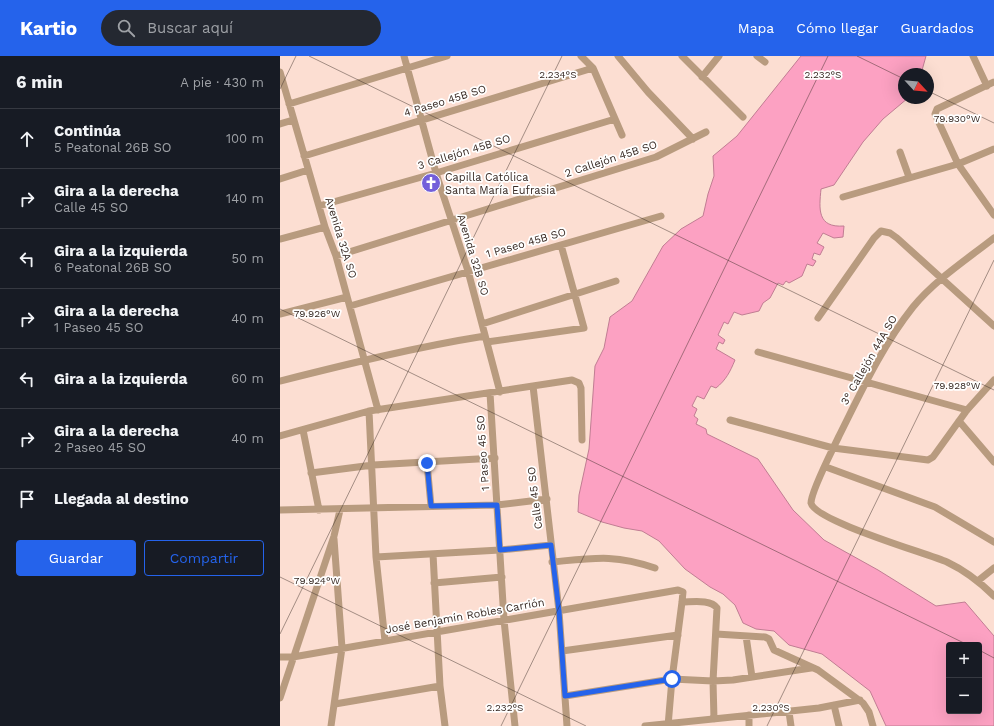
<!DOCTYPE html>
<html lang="es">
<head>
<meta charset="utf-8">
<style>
  :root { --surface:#171b24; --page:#242831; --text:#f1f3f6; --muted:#9ea1a6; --line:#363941; --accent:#2563eb }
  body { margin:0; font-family:"Work Sans",sans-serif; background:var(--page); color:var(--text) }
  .controls { position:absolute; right:12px; bottom:12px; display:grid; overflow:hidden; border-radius:4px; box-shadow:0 4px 16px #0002 }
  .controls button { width:36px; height:36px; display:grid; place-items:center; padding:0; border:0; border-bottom:1px solid var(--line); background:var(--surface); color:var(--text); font:20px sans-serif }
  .compass { position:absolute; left:618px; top:12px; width:36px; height:36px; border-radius:50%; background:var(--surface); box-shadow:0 4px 16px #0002; rotate:116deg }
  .stop { position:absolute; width:12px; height:12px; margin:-9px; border:3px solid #2563eb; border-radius:50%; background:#fff }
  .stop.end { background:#2563eb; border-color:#fff; box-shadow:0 1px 4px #0008 }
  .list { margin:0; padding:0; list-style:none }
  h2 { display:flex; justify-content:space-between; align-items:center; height:52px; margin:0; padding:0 16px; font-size:17px }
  h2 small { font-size:13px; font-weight:400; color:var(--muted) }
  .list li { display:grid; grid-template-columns:26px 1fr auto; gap:12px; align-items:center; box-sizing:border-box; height:60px; padding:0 16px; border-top:1px solid var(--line) }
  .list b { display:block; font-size:15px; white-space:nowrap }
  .list p { margin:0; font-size:13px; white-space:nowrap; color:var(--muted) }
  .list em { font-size:13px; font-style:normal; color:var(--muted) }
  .actions { display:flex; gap:8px; padding:12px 16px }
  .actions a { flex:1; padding:9px 0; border:1px solid var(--accent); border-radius:4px; text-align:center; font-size:14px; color:var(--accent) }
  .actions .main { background:var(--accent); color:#fff }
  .icon { flex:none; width:22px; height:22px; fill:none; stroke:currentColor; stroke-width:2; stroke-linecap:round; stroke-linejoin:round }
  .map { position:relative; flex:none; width:714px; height:670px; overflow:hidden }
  header { display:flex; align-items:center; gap:24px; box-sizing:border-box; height:56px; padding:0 20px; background:var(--accent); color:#fff }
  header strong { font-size:19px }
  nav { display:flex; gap:22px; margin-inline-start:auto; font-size:14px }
  .search { width:280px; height:36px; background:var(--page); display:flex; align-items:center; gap:10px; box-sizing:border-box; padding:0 14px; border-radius:22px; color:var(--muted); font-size:15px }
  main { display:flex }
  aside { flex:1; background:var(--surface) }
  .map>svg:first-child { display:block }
</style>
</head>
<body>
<header>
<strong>Kartio</strong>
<div class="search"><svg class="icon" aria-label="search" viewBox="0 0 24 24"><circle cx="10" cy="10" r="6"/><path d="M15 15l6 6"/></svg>Buscar aquí</div>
<nav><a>Mapa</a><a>Cómo llegar</a><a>Guardados</a></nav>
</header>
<main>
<aside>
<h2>6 min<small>A pie · 430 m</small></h2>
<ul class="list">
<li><svg class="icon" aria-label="ahead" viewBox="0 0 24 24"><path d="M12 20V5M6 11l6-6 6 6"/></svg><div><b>Continúa</b><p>5 Peatonal 26B SO</p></div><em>100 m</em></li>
<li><svg class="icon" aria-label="right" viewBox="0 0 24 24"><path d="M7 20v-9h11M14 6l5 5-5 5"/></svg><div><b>Gira a la derecha</b><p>Calle 45 SO</p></div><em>140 m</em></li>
<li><svg class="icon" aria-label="left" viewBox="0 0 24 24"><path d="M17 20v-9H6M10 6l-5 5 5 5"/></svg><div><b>Gira a la izquierda</b><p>6 Peatonal 26B SO</p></div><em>50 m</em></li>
<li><svg class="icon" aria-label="right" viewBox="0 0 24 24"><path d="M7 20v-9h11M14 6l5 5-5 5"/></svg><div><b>Gira a la derecha</b><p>1 Paseo 45 SO</p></div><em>40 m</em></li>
<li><svg class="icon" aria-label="left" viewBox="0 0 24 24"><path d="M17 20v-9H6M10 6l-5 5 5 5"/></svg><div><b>Gira a la izquierda</b></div><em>60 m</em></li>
<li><svg class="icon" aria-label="right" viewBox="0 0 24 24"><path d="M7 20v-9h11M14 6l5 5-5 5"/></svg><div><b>Gira a la derecha</b><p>2 Paseo 45 SO</p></div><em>40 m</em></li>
<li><svg class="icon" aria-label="arrive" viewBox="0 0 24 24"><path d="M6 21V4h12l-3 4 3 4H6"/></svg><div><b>Llegada al destino</b></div></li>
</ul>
<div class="actions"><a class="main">Guardar</a><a>Compartir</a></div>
</aside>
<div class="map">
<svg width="714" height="670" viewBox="0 0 714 670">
  <rect width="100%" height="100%" fill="#fcded2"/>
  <path fill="#fca1c2" stroke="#c17d93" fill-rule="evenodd" d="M 521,0 L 646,0 L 641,18 L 624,18 L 624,42 L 628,42 L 603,63 L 583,86 L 554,129 L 541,133 C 539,153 537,172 564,170 L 563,181 L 554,182 L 543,177 L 537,187 L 544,191 L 540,199 L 534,197 L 532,203 L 536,205 L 533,210 L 527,208 L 522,220 L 509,227 L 506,225 L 503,229 L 498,227 L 490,242 L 483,247 L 479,255 L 462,259 L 454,256 L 448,268 L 444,266 L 438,279 L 445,284 L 443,288 L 439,286 L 436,293 L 455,304 C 450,316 446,324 436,332 L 431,330 L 424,343 L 417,340 L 412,350 L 417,353 L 414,360 L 418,363 L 416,368 L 426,373 L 427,378 L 478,403 L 513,454 L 544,484 L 598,514 L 656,550 L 685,546 L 714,580 L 714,670 L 606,670 L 590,635 L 542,598 L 509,589 L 494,575 L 476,573 L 463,567 L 455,549 L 443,538 L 430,531 L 405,513 L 379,485 L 362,475 L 344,472 L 322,466 L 298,456 L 299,439 L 309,393 L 315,310 L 324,292 L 330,261 L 352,245 L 383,190 L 401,173 L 423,160 L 428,138 L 434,120 L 433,100 L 457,80 ZM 669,589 L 699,589 L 699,655 L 669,655 Z"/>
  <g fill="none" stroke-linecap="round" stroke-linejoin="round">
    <path stroke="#b89b7f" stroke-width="7" d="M 124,0 L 156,117 L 188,215 L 220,336
      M 301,0 L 313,12 L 342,79
      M 338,0 L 368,36 L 413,83
      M 402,0 L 463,61
      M 477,0 L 485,6
      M 693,0 L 707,30
      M 0,16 L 45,171 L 56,200 L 98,354
      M 422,21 L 439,0
      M 714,26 L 657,53 L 655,58 L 678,108 L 714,159
      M 9,48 L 167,0
      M 0,68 L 13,64
      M 620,96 L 629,121
      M 24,100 L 313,12
      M 0,123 L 28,114
      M 563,141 L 678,108 L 714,93
      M 39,150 L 156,117 L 335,63
      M 714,182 C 686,204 655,224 633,251 C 602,290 581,336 559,380 C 553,393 531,435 531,447 C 535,465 646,497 667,506 C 686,515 700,526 714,540
      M 0,183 L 45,171
      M 56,200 L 376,101 L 426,76
      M 70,250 L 381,160
      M 0,258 L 67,241
      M 538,262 L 594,182 L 601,175 L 610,177 L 617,182 L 714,270
      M 202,268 L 336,225
      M 207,286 L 304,272 L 281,189
      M 478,296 L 687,354
      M 0,325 C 68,308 136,291 205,280
      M 253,330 L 279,555 L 287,670
      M 210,337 L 224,564 L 235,670
      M 89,355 L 96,501 L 105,585
      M 450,364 L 553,392 L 648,404 L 653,401 L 687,354 L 714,324
      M 679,365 L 714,406
      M 23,374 L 39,454
      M 0,380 L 89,355 L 292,324 L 299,327 L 301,332 L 302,384
      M 147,407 L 151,450
      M 546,411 L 655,451 L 714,486
      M 31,417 L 93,409 L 215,402
      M 0,454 L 217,449 L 267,443
      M 153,498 L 160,630 L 165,670
      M 96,501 L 220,494 L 271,489
      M 272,506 C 314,502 335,498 375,512
      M 699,524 L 714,512
      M 154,527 L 222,521
      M 402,546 C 412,546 431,543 437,552 L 433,625 L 434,663
      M 436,578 L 485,581 L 489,583 L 494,594 L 538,614 L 583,647 L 589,656 L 593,670
      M 466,580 L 472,621
      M 282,595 L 398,579
      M 0,601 L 13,601 L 398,534 L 403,536 L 402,546 L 392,623 L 388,670
      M 285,640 L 392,623 L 433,625 L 453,624 L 531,612
      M 0,642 L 54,480 L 60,454
      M 55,648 L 160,630
      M 554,649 L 559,670
      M 509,656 L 511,670
      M 469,659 L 469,670
      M 51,670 L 62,592 L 54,483
      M 365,670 L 539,652 L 580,644"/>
  </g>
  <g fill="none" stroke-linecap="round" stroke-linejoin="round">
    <path stroke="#2563eb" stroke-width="5" d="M 147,407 L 151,450 L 217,449 L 220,494 L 271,489 L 279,555 L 285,640 L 392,623"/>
  </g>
  <path fill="none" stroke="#382a24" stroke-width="1" stroke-opacity="0.45" d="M 29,0 L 714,334M 577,0 L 624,23M 0,33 L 16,0M 648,35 L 714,67M 0,253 L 688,589M 0,521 L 306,670M 0,578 L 282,0M 699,594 L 714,602M 221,670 L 548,0M 487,670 L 714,204"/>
  <defs>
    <symbol id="church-disc" viewBox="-11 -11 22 22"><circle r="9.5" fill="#735fda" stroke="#fff"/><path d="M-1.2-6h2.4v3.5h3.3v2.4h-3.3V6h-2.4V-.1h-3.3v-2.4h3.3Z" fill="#fff"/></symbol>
  </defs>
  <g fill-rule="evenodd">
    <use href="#church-disc" x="140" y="116" width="22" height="22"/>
  </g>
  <g text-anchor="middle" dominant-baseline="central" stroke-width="3.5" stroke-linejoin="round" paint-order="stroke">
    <g font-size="11" fill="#382a24" stroke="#fff">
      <text transform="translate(165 45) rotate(-17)">4 Paseo 45B SO</text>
      <text transform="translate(184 96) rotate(-17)">3 Callejón 45B SO</text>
      <text transform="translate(331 103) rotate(-18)">2 Callejón 45B SO</text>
      <text transform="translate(61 182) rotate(73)">Avenida 32A SO</text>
      <text transform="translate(246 187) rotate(-16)">1 Paseo 45B SO</text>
      <text transform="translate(193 199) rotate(73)">Avenida 32B SO</text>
      <text transform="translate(589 304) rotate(-60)">3° Callejón 44A SO</text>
      <text transform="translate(203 397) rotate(-94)">1 Paseo 45 SO</text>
      <text transform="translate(255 442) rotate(-97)">Calle 45 SO</text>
      <text transform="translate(185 560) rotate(-10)">José Benjamín Robles Carrión</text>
    </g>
    <g font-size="11" fill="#382a24" stroke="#fff" text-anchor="start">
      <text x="165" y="121">Capilla Católica<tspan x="165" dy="13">Santa María Eufrasia</tspan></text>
    </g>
  </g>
  <g font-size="10" text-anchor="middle" fill="#382a24" stroke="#fff" stroke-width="3.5" stroke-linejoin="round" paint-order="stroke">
    <text x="278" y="22">2.234°S</text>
    <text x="543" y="22">2.232°S</text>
    <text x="677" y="66">79.930°W</text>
    <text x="37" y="261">79.926°W</text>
    <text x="677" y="333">79.928°W</text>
    <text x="37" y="528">79.924°W</text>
    <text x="225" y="655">2.232°S</text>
    <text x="491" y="655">2.230°S</text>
  </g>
</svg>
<div class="controls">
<button>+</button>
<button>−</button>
</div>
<svg class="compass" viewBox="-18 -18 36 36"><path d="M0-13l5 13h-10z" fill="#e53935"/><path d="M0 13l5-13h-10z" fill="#9ea1a6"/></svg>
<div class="stop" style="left:392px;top:623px"></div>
<div class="stop end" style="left:147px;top:407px"></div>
</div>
</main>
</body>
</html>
